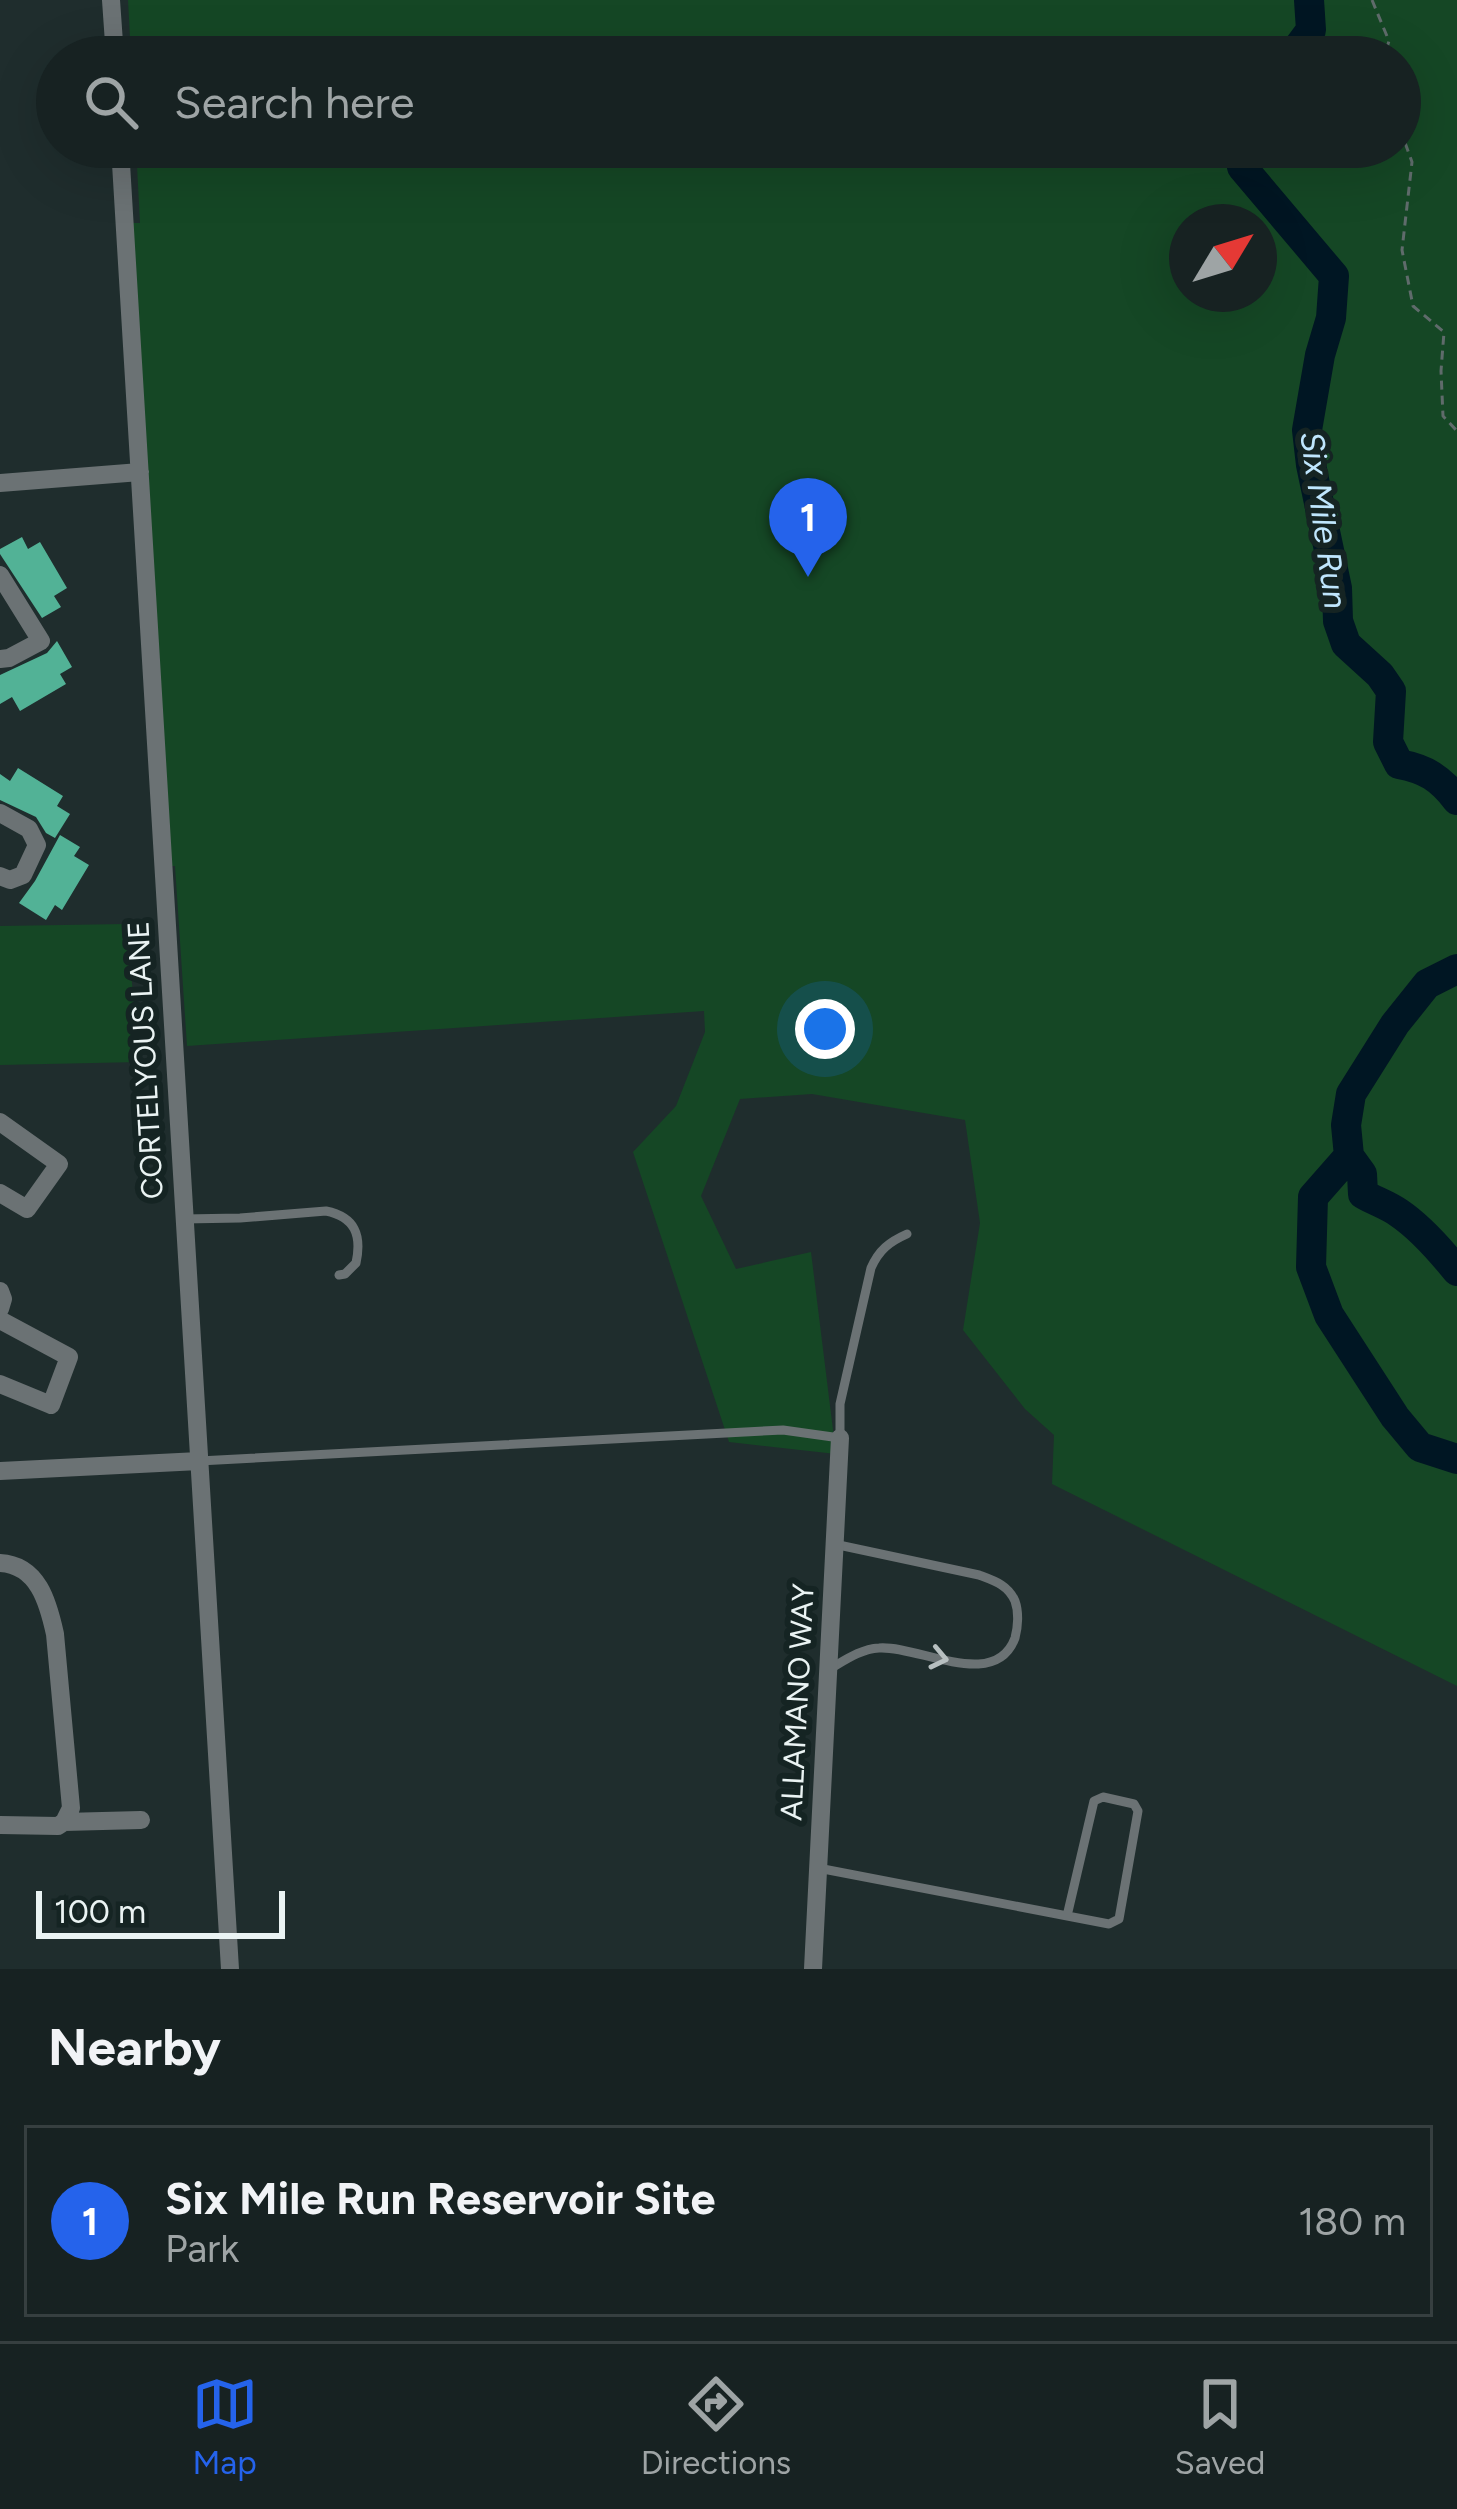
<!DOCTYPE html>
<html lang="en">
<head>
<meta charset="utf-8">
<style>
  :root { --surface:#172222; --page:#202a2a; --text:#f1f3f6; --muted:#9ea4a5; --line:#363f40; --accent:#2563eb }
  body { margin:0; font-family:Figtree,sans-serif; background:var(--page); color:var(--text) }
  .compass { position:absolute; left:1169px; top:204px; width:108px; height:108px; border-radius:50%; background:var(--surface); box-shadow:0 12px 48px #0002; rotate:52deg }
  .scale { position:absolute; left:36px; bottom:30px; width:249px; box-sizing:border-box; padding-left:12px; border:6px solid #eaf3f3; border-top:0; font-size:33px; line-height:42px; white-space:nowrap; color:#eaf3f3; -webkit-text-stroke:9px #152423; paint-order:stroke }
  .you { position:absolute; left:825px; top:1029px; width:42px; height:42px; margin:-30px; border:9px solid #fff; border-radius:50%; background:#1a73e8; box-shadow:0 0 0 18px #1a73e833 }
  .badge { display:grid; place-items:center; width:78px; height:78px; border-radius:50%; background:var(--accent); color:#fff; font-size:39px; font-weight:700 }
  .pin { position:absolute; translate:-50% -99px; filter:drop-shadow(0 3px 6px #0008) }
  .pin::after { content:''; position:absolute; top:63px; width:42px; height:36px; background:inherit; clip-path:polygon(0 0,100% 0,50% 100%) }
  .list { margin:0; padding:0; list-style:none }
  h2 { display:flex; justify-content:space-between; align-items:center; height:156px; margin:0; padding:0 48px; font-size:51px }
  h2 small { font-size:39px; font-weight:400; color:var(--muted) }
  .list li { display:grid; grid-template-columns:78px 1fr auto; gap:36px; align-items:center; box-sizing:border-box; height:192px; margin:0 24px 24px; padding:0 24px; border:3px solid var(--line); border-radius:0px }
  .list b { display:block; font-size:45px; white-space:nowrap }
  .list p { margin:0; font-size:39px; white-space:nowrap; color:var(--muted) }
  .list em { font-size:39px; font-style:normal; color:var(--muted) }
  .icon { flex:none; width:66px; height:66px; fill:none; stroke:currentColor; stroke-width:2; stroke-linecap:round; stroke-linejoin:round }
  .map { position:relative; flex:none; width:1457px; height:1969px; overflow:hidden }
  .search { position:absolute; background:var(--surface); box-shadow:0 12px 48px #0002; left:36px; right:36px; top:36px; height:132px; display:flex; align-items:center; gap:30px; box-sizing:border-box; padding:0 42px; border-radius:66px; color:var(--muted); font-size:45px }
  .sheet { height:372px; background:var(--surface) }
  nav { display:flex; justify-content:space-around; align-items:center; box-sizing:border-box; height:168px; border-top:3px solid var(--line); background:var(--surface); font-size:33px; color:var(--muted) }
  nav a { display:grid; justify-items:center; gap:6px }
  nav .on { color:var(--accent) }
  .map>svg:first-child { display:block }
</style>
</head>
<body>
<div class="map">
<svg width="1457" height="1969" viewBox="0 0 1457 1969">
  <rect width="100%" height="100%" fill="#1f2d2d"/>
  <path fill="#154725" fill-rule="evenodd" d="M 128,0 L 1457,0 L 1457,1686 L 1052,1484 L 1054,1435 L 1025,1409 L 963,1330 L 980,1223 L 965,1120 L 812,1094 L 740,1099 L 701,1196 L 736,1269 L 811,1252 L 836,1454 L 729,1442 L 633,1152 L 676,1106 L 705,1032 L 704,1011 L 187,1046 L 175,866 L 166,866 L 127,223 L 140,223 L 136,147 L 1400,147 L 1400,57 L 131,57 ZM 1187,222 L 1259,222 L 1259,294 L 1187,294 Z
    M 126,924 L 140,1062 L 0,1065 L 0,926 Z"/>
  <g fill="none" stroke-linecap="round" stroke-linejoin="round">
    <path stroke="#001623" stroke-width="30" d="M 1291,57 L 1311,30 L 1309,0
      M 1239,147 L 1242,167 L 1334,276 L 1331,318 L 1320,355 L 1307,430 L 1311,465 L 1337,588 L 1338,621 L 1346,644 L 1380,675 L 1391,691 L 1388,742 L 1399,764 C 1426,769 1440,778 1457,800
      M 1457,969 L 1427,984 L 1395,1024 L 1351,1094 L 1346,1125 L 1349,1156 L 1362,1174 L 1363,1194 C 1375,1201 1388,1205 1399,1213 C 1421,1228 1441,1251 1457,1271
      M 1349,1156 L 1313,1197 L 1311,1267 L 1329,1315 L 1395,1417 L 1420,1447 L 1457,1459"/>
  </g>
  <path fill="#52b296" d="M 22,537 L 28,549 L 40,542 L 67,588 L 54,596 L 61,607 L 42,618 L 0,554 L 0,549 Z
    M 57,641 L 72,667 L 60,674 L 66,684 L 20,711 L 12,697 L 0,704 L 0,675 L 47,653 Z
    M 18,768 L 63,796 L 57,806 L 70,814 L 55,838 L 46,833 L 36,817 L 0,800 L 0,774 L 10,781 Z
    M 60,835 L 80,847 L 74,856 L 89,865 L 62,910 L 55,905 L 46,920 L 19,903 L 35,881 Z"/>
  <g fill="none" stroke-linecap="round" stroke-linejoin="round">
    <path stroke="#5f6b6b" stroke-width="3" stroke-dasharray="9 6" stroke-linecap="butt" d="M 1372,0 L 1389,41 L 1384,57
      M 1400,129 L 1412,162 L 1402,250 L 1413,306 L 1444,332 L 1441,371 L 1443,416 L 1457,431"/>
    <path stroke="#6b7274" stroke-width="9" d="M 184,1219 L 240,1218 L 326,1211 C 355,1217 362,1235 356,1263 L 345,1274 L 339,1275
      M 199,1461 L 783,1430 L 840,1438 L 840,1404 L 871,1268 C 879,1250 889,1242 907,1234
      M 828,1670 C 844,1661 860,1649 879,1648 C 918,1645 995,1692 1015,1638 C 1018,1627 1019,1612 1015,1601 C 1008,1585 995,1581 979,1575 L 834,1544
      M 818,1868 L 1109,1924 L 1119,1919 L 1138,1811 L 1134,1804 L 1103,1797 L 1094,1801 L 1067,1916"/>
    <path stroke="#6b7274" stroke-width="18" d="M 111,0 L 115,57
      M 120,147 L 230,1969
      M 0,483 L 140,472
      M 0,575 L 41,641 L 9,658 L 0,659
      M 0,813 L 29,829 L 37,845 L 23,875 L 10,880 L 0,876
      M 0,1122 L 59,1164 L 27,1209 L 0,1193
      M 0,1291 L 3,1299 L 0,1309
      M 0,1320 L 69,1357 L 51,1405 L 0,1384
      M 0,1471 L 199,1461
      M 0,1563 C 38,1565 48,1602 55,1634 L 71,1808 L 64,1822 L 58,1826 L 0,1825
      M 64,1822 L 141,1820
      M 813,1969 L 840,1438"/>
  </g>
  <defs><path id="oneway-chevron" d="M-2-3.5L2.5 0L-2 3.5" fill="none" stroke-width="1.6" stroke-linecap="round" stroke-linejoin="round" transform="scale(3)"/></defs>
  <use stroke="#b7bfc0" href="#oneway-chevron" transform="translate(939 1658) rotate(12)"/>
  <g text-anchor="middle" dominant-baseline="central" stroke-width="12" stroke-linejoin="round" paint-order="stroke">
    <g font-size="30" fill="#eaf3f3" stroke="#152423">
      <text transform="translate(145 1060) rotate(-93)">CORTELYOUS LANE</text>
      <text transform="translate(797 1702) rotate(-87)">ALLAMANO WAY</text>
    </g>
    <g font-size="33" font-style="italic" fill="#bfe6fd" stroke="#152423">
      <text transform="translate(1324 520) rotate(82)">Six Mile Run</text>
    </g>
  </g>
</svg>
<svg class="compass" viewBox="-18 -18 36 36"><path d="M0-13l5 13h-10z" fill="#e53935"/><path d="M0 13l5-13h-10z" fill="#9ea4a5"/></svg>
<div class="scale">100 m</div>
<div class="you"></div>
<div class="pin badge" style="left:808px;top:577px">1</div>
<div class="search"><svg class="icon" aria-label="search" viewBox="0 0 24 24"><circle cx="10" cy="10" r="6"/><path d="M15 15l6 6"/></svg>Search here</div>
</div>
<section class="sheet">
<h2>Nearby<small></small></h2>
<ul class="list">
<li><span class="badge">1</span><div><b>Six Mile Run Reservoir Site</b><p>Park</p></div><em>180 m</em></li>
</ul>
</section>
<nav>
<a class="on"><svg class="icon" aria-label="map" viewBox="0 0 24 24"><path d="M3 6l6-2 6 2 6-2v14l-6 2-6-2-6 2zM9 4v14M15 6v14"/></svg>Map</a>
<a><svg class="icon" aria-label="directions" viewBox="0 0 24 24"><path d="M12 3l9 9-9 9-9-9zM9 14v-3h6M13 9l2 2-2 2"/></svg>Directions</a>
<a><svg class="icon" aria-label="saved" viewBox="0 0 24 24"><path d="M7 4h10v16l-5-4-5 4z"/></svg>Saved</a>
</nav>
</body>
</html>
